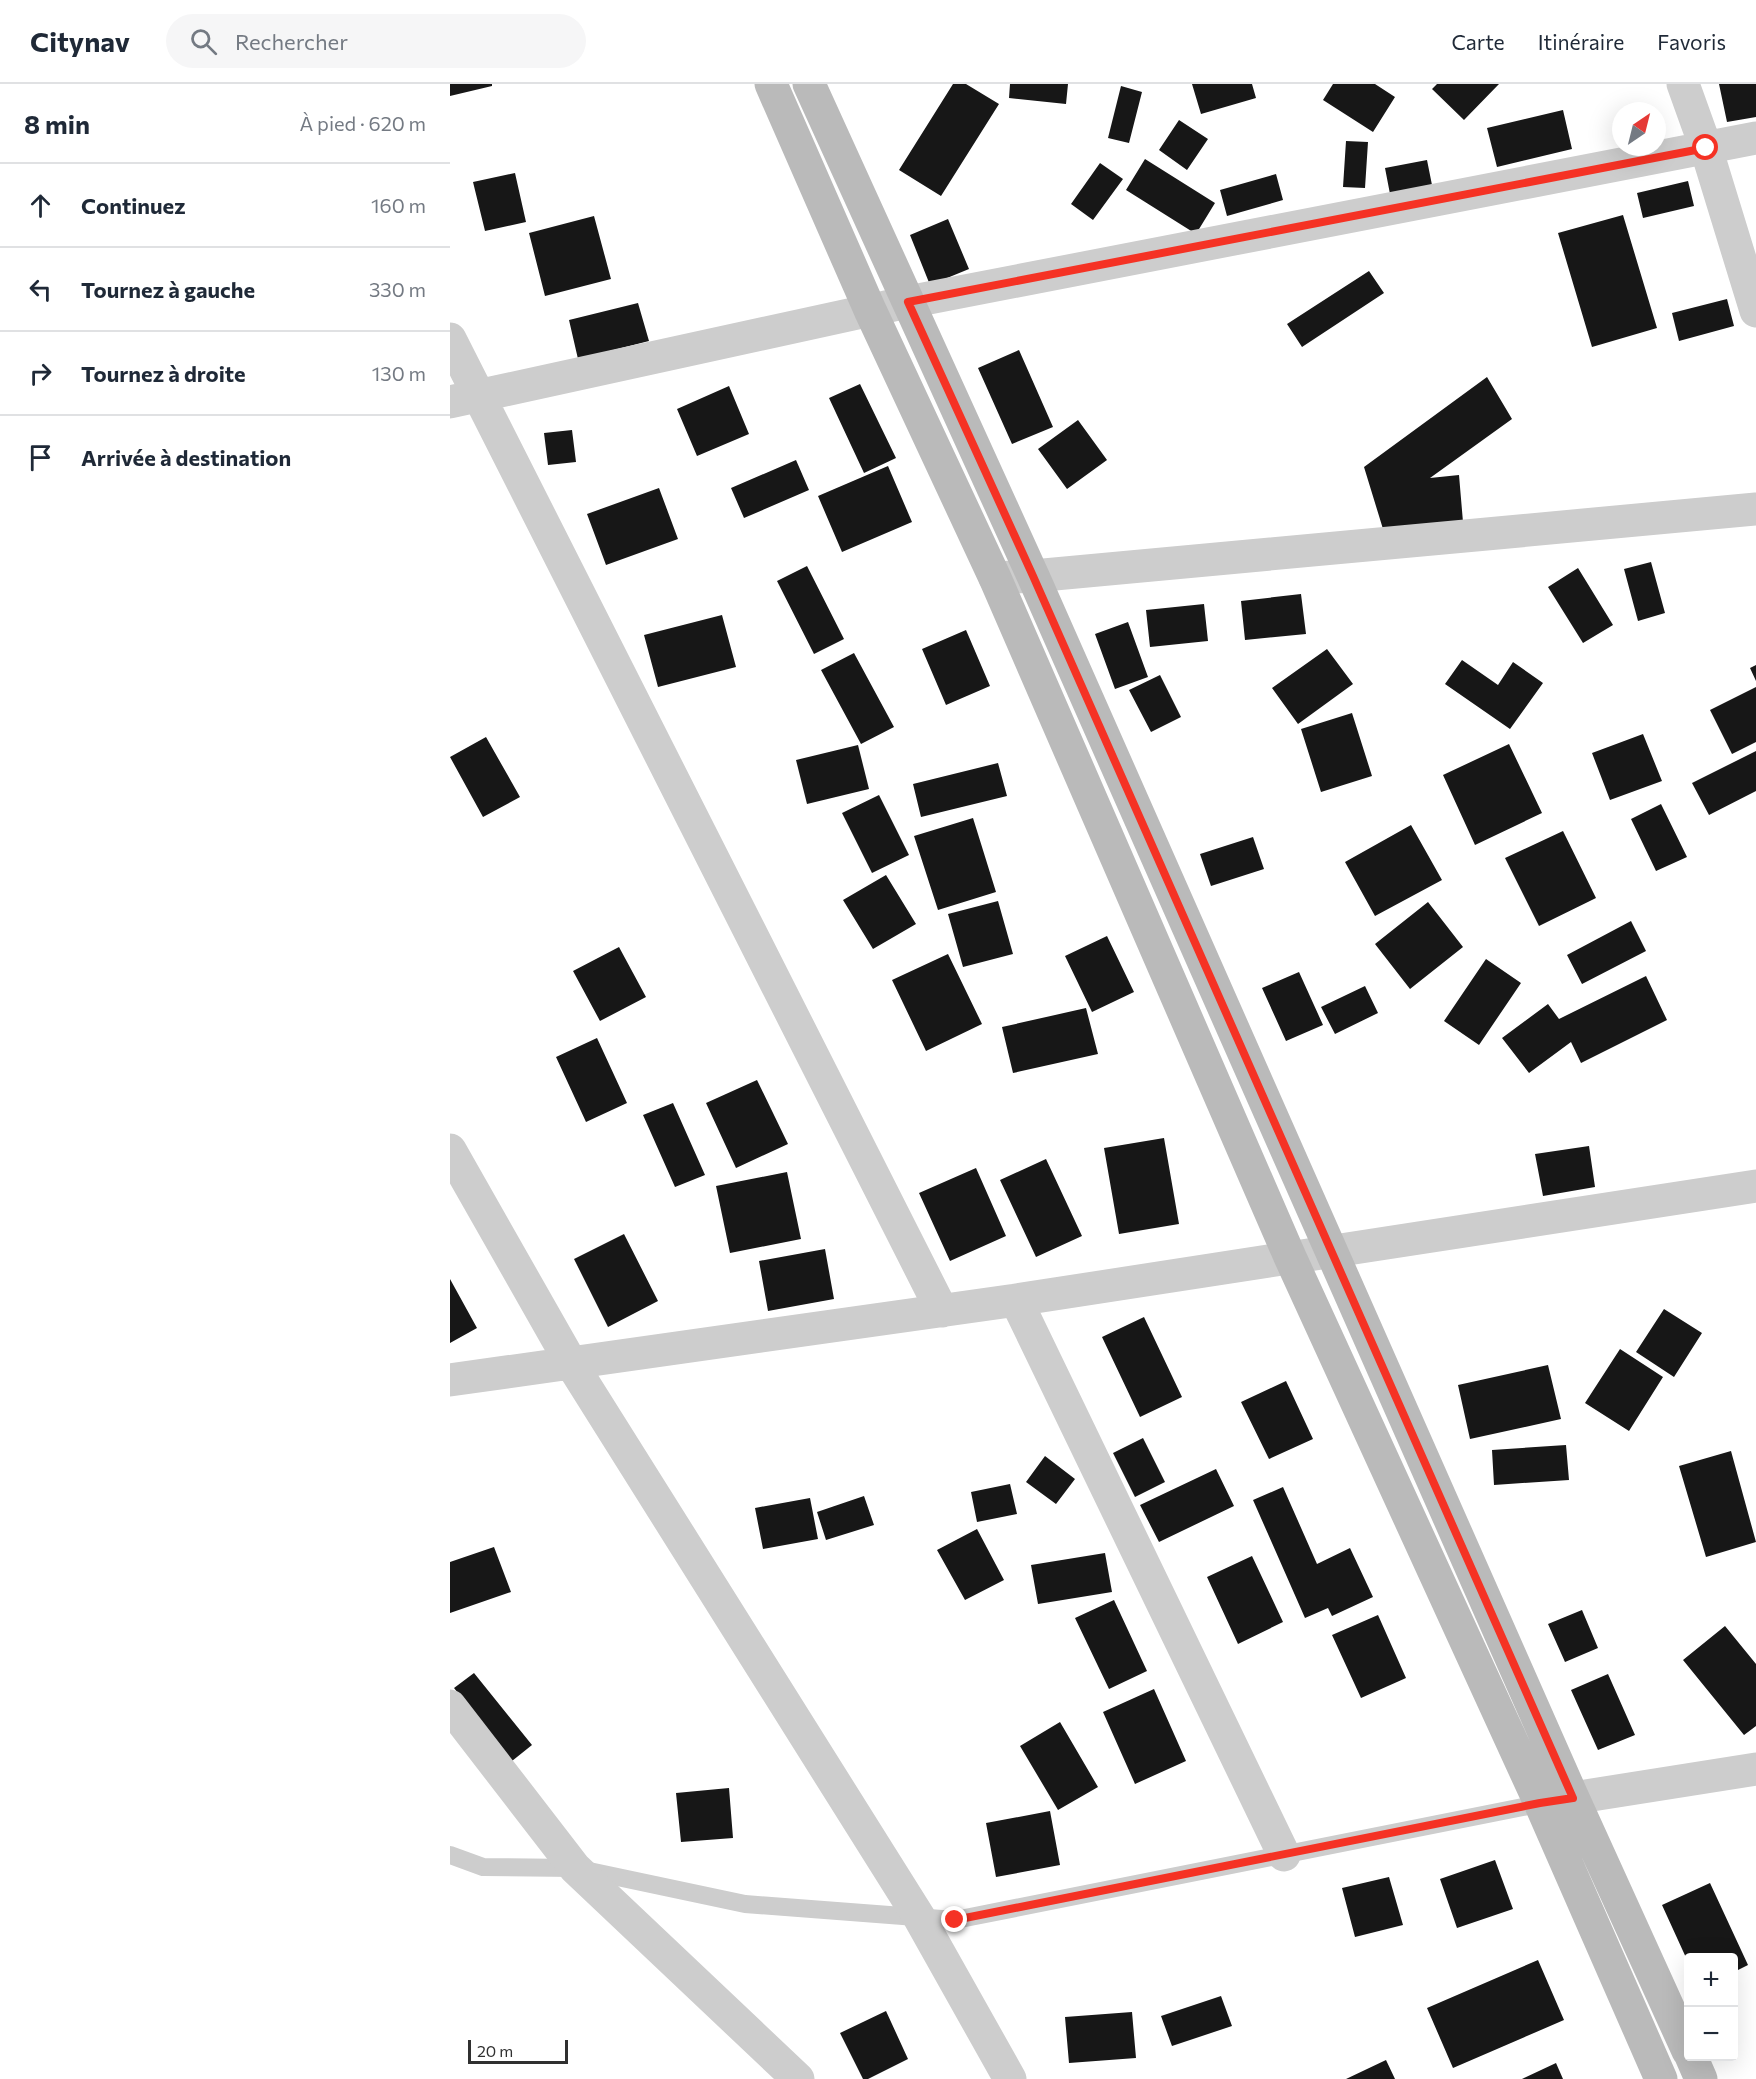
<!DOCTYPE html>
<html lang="fr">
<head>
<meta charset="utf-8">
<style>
  :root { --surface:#fff; --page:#f6f6f7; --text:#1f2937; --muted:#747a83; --line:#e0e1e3 }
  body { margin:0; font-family:Commissioner,sans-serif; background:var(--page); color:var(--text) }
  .controls { position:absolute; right:18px; bottom:18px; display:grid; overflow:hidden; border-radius:6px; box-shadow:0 6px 24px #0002 }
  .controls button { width:54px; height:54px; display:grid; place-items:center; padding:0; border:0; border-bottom:2px solid var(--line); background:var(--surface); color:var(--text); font:30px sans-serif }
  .compass { position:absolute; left:1162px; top:18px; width:54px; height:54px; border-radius:50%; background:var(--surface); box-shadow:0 6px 24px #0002; rotate:35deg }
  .scale { position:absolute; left:18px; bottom:15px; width:100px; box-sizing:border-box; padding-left:6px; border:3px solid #303030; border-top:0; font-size:16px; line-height:21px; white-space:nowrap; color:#303030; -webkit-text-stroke:4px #fff; paint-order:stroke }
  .stop { position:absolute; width:18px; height:18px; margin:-14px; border:4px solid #f53224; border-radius:50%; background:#fff }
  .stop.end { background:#f53224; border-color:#fff; box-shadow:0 2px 6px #0008 }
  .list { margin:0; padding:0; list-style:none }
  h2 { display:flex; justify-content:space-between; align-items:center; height:78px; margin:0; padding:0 24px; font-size:26px }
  h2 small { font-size:20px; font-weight:400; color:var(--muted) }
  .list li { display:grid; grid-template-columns:39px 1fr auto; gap:18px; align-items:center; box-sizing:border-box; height:84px; padding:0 24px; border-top:2px solid var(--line) }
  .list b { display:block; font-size:22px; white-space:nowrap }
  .list em { font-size:20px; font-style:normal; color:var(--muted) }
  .icon { flex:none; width:33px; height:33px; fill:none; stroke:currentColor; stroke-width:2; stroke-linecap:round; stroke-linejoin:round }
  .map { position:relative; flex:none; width:1306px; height:1995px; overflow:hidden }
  header { display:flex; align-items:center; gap:36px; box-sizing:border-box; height:84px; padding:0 30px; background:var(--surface); border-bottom:2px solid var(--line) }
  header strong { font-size:28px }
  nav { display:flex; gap:33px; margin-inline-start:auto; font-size:21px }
  .search { width:420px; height:54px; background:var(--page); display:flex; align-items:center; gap:15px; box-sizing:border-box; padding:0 21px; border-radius:33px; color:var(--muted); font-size:22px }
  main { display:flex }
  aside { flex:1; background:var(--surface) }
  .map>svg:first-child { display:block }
</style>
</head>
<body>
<header>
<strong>Citynav</strong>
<div class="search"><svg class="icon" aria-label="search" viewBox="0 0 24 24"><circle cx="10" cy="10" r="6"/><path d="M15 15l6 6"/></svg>Rechercher</div>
<nav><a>Carte</a><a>Itinéraire</a><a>Favoris</a></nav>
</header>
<main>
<aside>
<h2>8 min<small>À pied · 620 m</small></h2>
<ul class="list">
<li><svg class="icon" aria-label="ahead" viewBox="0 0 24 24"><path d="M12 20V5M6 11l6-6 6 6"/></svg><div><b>Continuez</b></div><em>160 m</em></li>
<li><svg class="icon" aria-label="left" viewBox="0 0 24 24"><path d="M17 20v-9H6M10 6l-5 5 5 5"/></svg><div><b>Tournez à gauche</b></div><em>330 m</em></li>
<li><svg class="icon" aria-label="right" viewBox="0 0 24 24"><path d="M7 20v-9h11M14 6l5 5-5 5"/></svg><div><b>Tournez à droite</b></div><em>130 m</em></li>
<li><svg class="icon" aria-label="arrive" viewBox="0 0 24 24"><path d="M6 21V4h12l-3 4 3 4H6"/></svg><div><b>Arrivée à destination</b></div></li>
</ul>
</aside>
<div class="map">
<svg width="1306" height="1995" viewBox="0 0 1306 1995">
  <rect width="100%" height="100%" fill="#fff"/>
  <path fill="#171717" d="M 0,0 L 42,0 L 42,2 L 0,12 Z
    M 503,0 L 516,0 L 549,20 L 491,112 L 449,86 Z
    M 560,0 L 618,0 L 616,20 L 559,14 Z
    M 742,0 L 802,0 L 806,14 L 751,30 Z
    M 883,0 L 925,0 L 945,13 L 923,48 L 873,16 Z
    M 987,0 L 1049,0 L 1014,36 L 982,5 Z
    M 1269,0 L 1306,0 L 1306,33 L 1277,38 Z
    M 671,2 L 692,8 L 679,59 L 658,54 Z
    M 1113,26 L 1122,65 L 1047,83 L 1037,44 Z
    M 729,36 L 758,55 L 737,86 L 709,66 Z
    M 896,57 L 918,58 L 915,104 L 893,103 Z
    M 695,75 L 765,119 L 746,150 L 676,106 Z
    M 977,76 L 982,101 L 940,110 L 935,84 Z
    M 650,79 L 673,95 L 643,136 L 621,120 Z
    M 65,89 L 76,138 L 35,147 L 23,98 Z
    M 826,90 L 833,116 L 777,132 L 770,106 Z
    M 1238,97 L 1244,122 L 1193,134 L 1187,109 Z
    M 1173,131 L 1207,244 L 1142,263 L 1108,149 Z
    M 144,132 L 161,195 L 95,212 L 79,149 Z
    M 498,135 L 519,185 L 480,201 L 460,151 Z
    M 919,187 L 934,209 L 852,263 L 837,240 Z
    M 1277,215 L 1284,242 L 1229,257 L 1222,229 Z
    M 188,219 L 199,257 L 128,275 L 119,236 Z
    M 569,266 L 603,343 L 562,360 L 528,284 Z
    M 1037,293 L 1062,335 L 980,394 L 1009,391 L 1013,438 L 933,445 L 914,383 Z
    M 410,300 L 446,374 L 414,389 L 379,314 Z
    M 279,302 L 299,350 L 247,372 L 227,325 Z
    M 628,336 L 657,376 L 617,405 L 588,365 Z
    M 122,346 L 126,378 L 98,381 L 94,349 Z
    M 346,376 L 359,406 L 294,434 L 281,404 Z
    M 438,382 L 462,438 L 392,468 L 368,412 Z
    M 209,404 L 228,455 L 156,481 L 137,430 Z
    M 1201,478 L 1215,529 L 1188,537 L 1174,485 Z
    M 357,482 L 394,555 L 364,570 L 327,497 Z
    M 1128,484 L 1163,541 L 1133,559 L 1098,503 Z
    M 851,510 L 856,550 L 795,556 L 791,517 Z
    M 754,520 L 758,557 L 700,563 L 696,526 Z
    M 272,531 L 286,583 L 208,603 L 194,551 Z
    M 678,538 L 698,593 L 665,605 L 645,550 Z
    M 516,546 L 540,602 L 496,621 L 472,565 Z
    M 877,565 L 903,600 L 848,640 L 822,604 Z
    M 404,569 L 444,643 L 411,660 L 371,586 Z
    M 1012,576 L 1048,601 L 1063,578 L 1093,599 L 1060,645 L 995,600 Z
    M 1306,581 L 1306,597 L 1300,584 Z
    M 710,591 L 731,633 L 701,648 L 679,606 Z
    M 1306,603 L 1306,658 L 1282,670 L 1260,626 Z
    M 902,629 L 922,692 L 871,708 L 851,645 Z
    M 1193,650 L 1212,697 L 1160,716 L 1142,669 Z
    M 36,653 L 70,713 L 33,733 L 0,673 Z
    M 1059,660 L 1092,729 L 1025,761 L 993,691 Z
    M 408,661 L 419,705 L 357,720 L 346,676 Z
    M 1306,667 L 1306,707 L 1259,731 L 1242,699 Z
    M 548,679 L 557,712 L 471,733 L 463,700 Z
    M 429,711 L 459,771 L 422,789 L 392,729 Z
    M 1211,720 L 1237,773 L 1206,787 L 1181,735 Z
    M 523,734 L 546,808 L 488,826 L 464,752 Z
    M 961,741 L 992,796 L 925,832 L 895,778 Z
    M 1113,747 L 1146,814 L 1089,842 L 1055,774 Z
    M 803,753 L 814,785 L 761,802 L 750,770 Z
    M 436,791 L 466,840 L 423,865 L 393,816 Z
    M 548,817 L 563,870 L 513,883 L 498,830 Z
    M 978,818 L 1013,863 L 960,905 L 925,860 Z
    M 1181,837 L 1196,867 L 1132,900 L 1117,871 Z
    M 657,852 L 684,908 L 642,928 L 615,872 Z
    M 169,863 L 196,913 L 150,937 L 123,887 Z
    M 498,870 L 532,940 L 476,967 L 442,896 Z
    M 1036,875 L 1071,899 L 1029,961 L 994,937 Z
    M 849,888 L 873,941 L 836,957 L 812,904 Z
    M 1196,892 L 1217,936 L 1131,979 L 1121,958 L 1079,989 L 1052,954 L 1098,920 L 1109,935 Z
    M 915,902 L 928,929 L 885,950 L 871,923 Z
    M 636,924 L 648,970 L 563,989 L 552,943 Z
    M 147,954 L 177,1019 L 136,1038 L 106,973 Z
    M 307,996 L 338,1060 L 286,1084 L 256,1019 Z
    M 223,1019 L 255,1091 L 225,1103 L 193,1031 Z
    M 714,1054 L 729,1140 L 669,1150 L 654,1064 Z
    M 1139,1062 L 1145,1103 L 1093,1112 L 1085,1070 Z
    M 596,1075 L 632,1152 L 586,1173 L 550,1096 Z
    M 526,1084 L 556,1152 L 500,1177 L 469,1109 Z
    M 337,1088 L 351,1155 L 280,1169 L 266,1102 Z
    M 174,1150 L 208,1217 L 158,1243 L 124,1175 Z
    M 375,1165 L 384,1215 L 318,1227 L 309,1177 Z
    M 0,1195 L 27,1244 L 0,1259 Z
    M 1214,1225 L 1252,1249 L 1224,1293 L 1186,1268 Z
    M 694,1233 L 732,1313 L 690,1333 L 652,1253 Z
    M 1170,1265 L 1213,1293 L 1179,1347 L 1135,1319 Z
    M 1098,1281 L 1111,1335 L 1020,1355 L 1008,1301 Z
    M 836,1297 L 863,1355 L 819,1375 L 791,1318 Z
    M 693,1354 L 715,1398 L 685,1413 L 663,1369 Z
    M 1116,1361 L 1119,1396 L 1044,1401 L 1042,1366 Z
    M 1281,1367 L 1306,1458 L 1256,1473 L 1229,1382 Z
    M 595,1372 L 625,1395 L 606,1420 L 576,1398 Z
    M 766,1385 L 784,1422 L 709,1458 L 690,1421 Z
    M 560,1400 L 567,1430 L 527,1438 L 521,1408 Z
    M 833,1403 L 867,1480 L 900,1464 L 923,1513 L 882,1532 L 878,1524 L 855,1534 L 803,1416 Z
    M 414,1412 L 424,1441 L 376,1456 L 367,1428 Z
    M 360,1414 L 368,1455 L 313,1465 L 305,1424 Z
    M 527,1445 L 554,1496 L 515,1516 L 487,1466 Z
    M 44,1463 L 61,1508 L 0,1529 L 0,1478 Z
    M 655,1469 L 662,1508 L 588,1520 L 581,1481 Z
    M 802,1472 L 833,1538 L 788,1560 L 757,1493 Z
    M 664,1516 L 697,1587 L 659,1605 L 625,1534 Z
    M 1132,1526 L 1148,1564 L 1115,1578 L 1098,1540 Z
    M 928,1531 L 956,1594 L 911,1614 L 882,1551 Z
    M 1275,1542 L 1306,1580 L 1306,1642 L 1294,1651 L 1233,1576 Z
    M 24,1589 L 82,1661 L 62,1677 L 4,1604 Z
    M 1158,1590 L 1185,1651 L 1148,1666 L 1121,1606 Z
    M 704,1605 L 736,1677 L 685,1700 L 653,1628 Z
    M 610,1638 L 648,1703 L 608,1726 L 570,1662 Z
    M 279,1704 L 283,1754 L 231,1758 L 226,1709 Z
    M 600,1727 L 610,1781 L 546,1793 L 536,1739 Z
    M 1045,1776 L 1063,1825 L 1007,1844 L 990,1795 Z
    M 939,1793 L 953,1841 L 905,1853 L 892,1804 Z
    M 1260,1799 L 1298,1881 L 1284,1888 L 1284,1874 L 1238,1874 L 1238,1878 L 1212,1821 Z
    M 1088,1876 L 1114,1936 L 1003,1984 L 977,1924 Z
    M 771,1912 L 782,1942 L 722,1962 L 711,1932 Z
    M 436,1927 L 458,1975 L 418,1995 L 413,1995 L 390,1949 Z
    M 682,1928 L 686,1974 L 619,1979 L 615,1933 Z
    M 936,1976 L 945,1995 L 896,1995 Z
    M 1106,1979 L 1113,1995 L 1072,1995 Z"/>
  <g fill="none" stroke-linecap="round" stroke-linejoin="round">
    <path stroke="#cdcdcd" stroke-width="18" d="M 0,1771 L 33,1783 L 125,1784 L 295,1820 L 505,1836 L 1098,1718"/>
    <path stroke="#cdcdcd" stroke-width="33" d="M 1233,0 L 1256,64 L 1306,227
      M 0,255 L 492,1227
      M 0,318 L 458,218 L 1306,54
      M 545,494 L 583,492 L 1306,425
      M 0,1066 L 121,1279 L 469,1833 L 560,1995
      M 566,1216 L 834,1771
      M 0,1296 L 566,1216 L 1306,1102
      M 0,1622 L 125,1784 L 348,1995
      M 1123,1714 L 1306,1685"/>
    <path stroke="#bababa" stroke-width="33" d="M 321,0 L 420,226 L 545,494 L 840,1173 L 1090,1719 L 1211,1995
      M 359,0 L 583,492 L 1123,1714 L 1238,1967
      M 1241,1972 L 1251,1995"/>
  </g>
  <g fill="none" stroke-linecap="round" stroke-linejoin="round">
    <path stroke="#f53224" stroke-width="8" d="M 505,1836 L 1090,1719 L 1123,1714 L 583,492 L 458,218 L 1256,64"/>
  </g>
</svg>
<div class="controls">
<button>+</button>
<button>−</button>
</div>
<svg class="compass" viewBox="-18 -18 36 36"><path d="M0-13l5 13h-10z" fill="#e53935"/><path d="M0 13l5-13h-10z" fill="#747a83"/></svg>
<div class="scale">20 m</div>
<div class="stop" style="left:1256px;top:64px"></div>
<div class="stop end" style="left:505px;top:1836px"></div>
</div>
</main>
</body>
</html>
